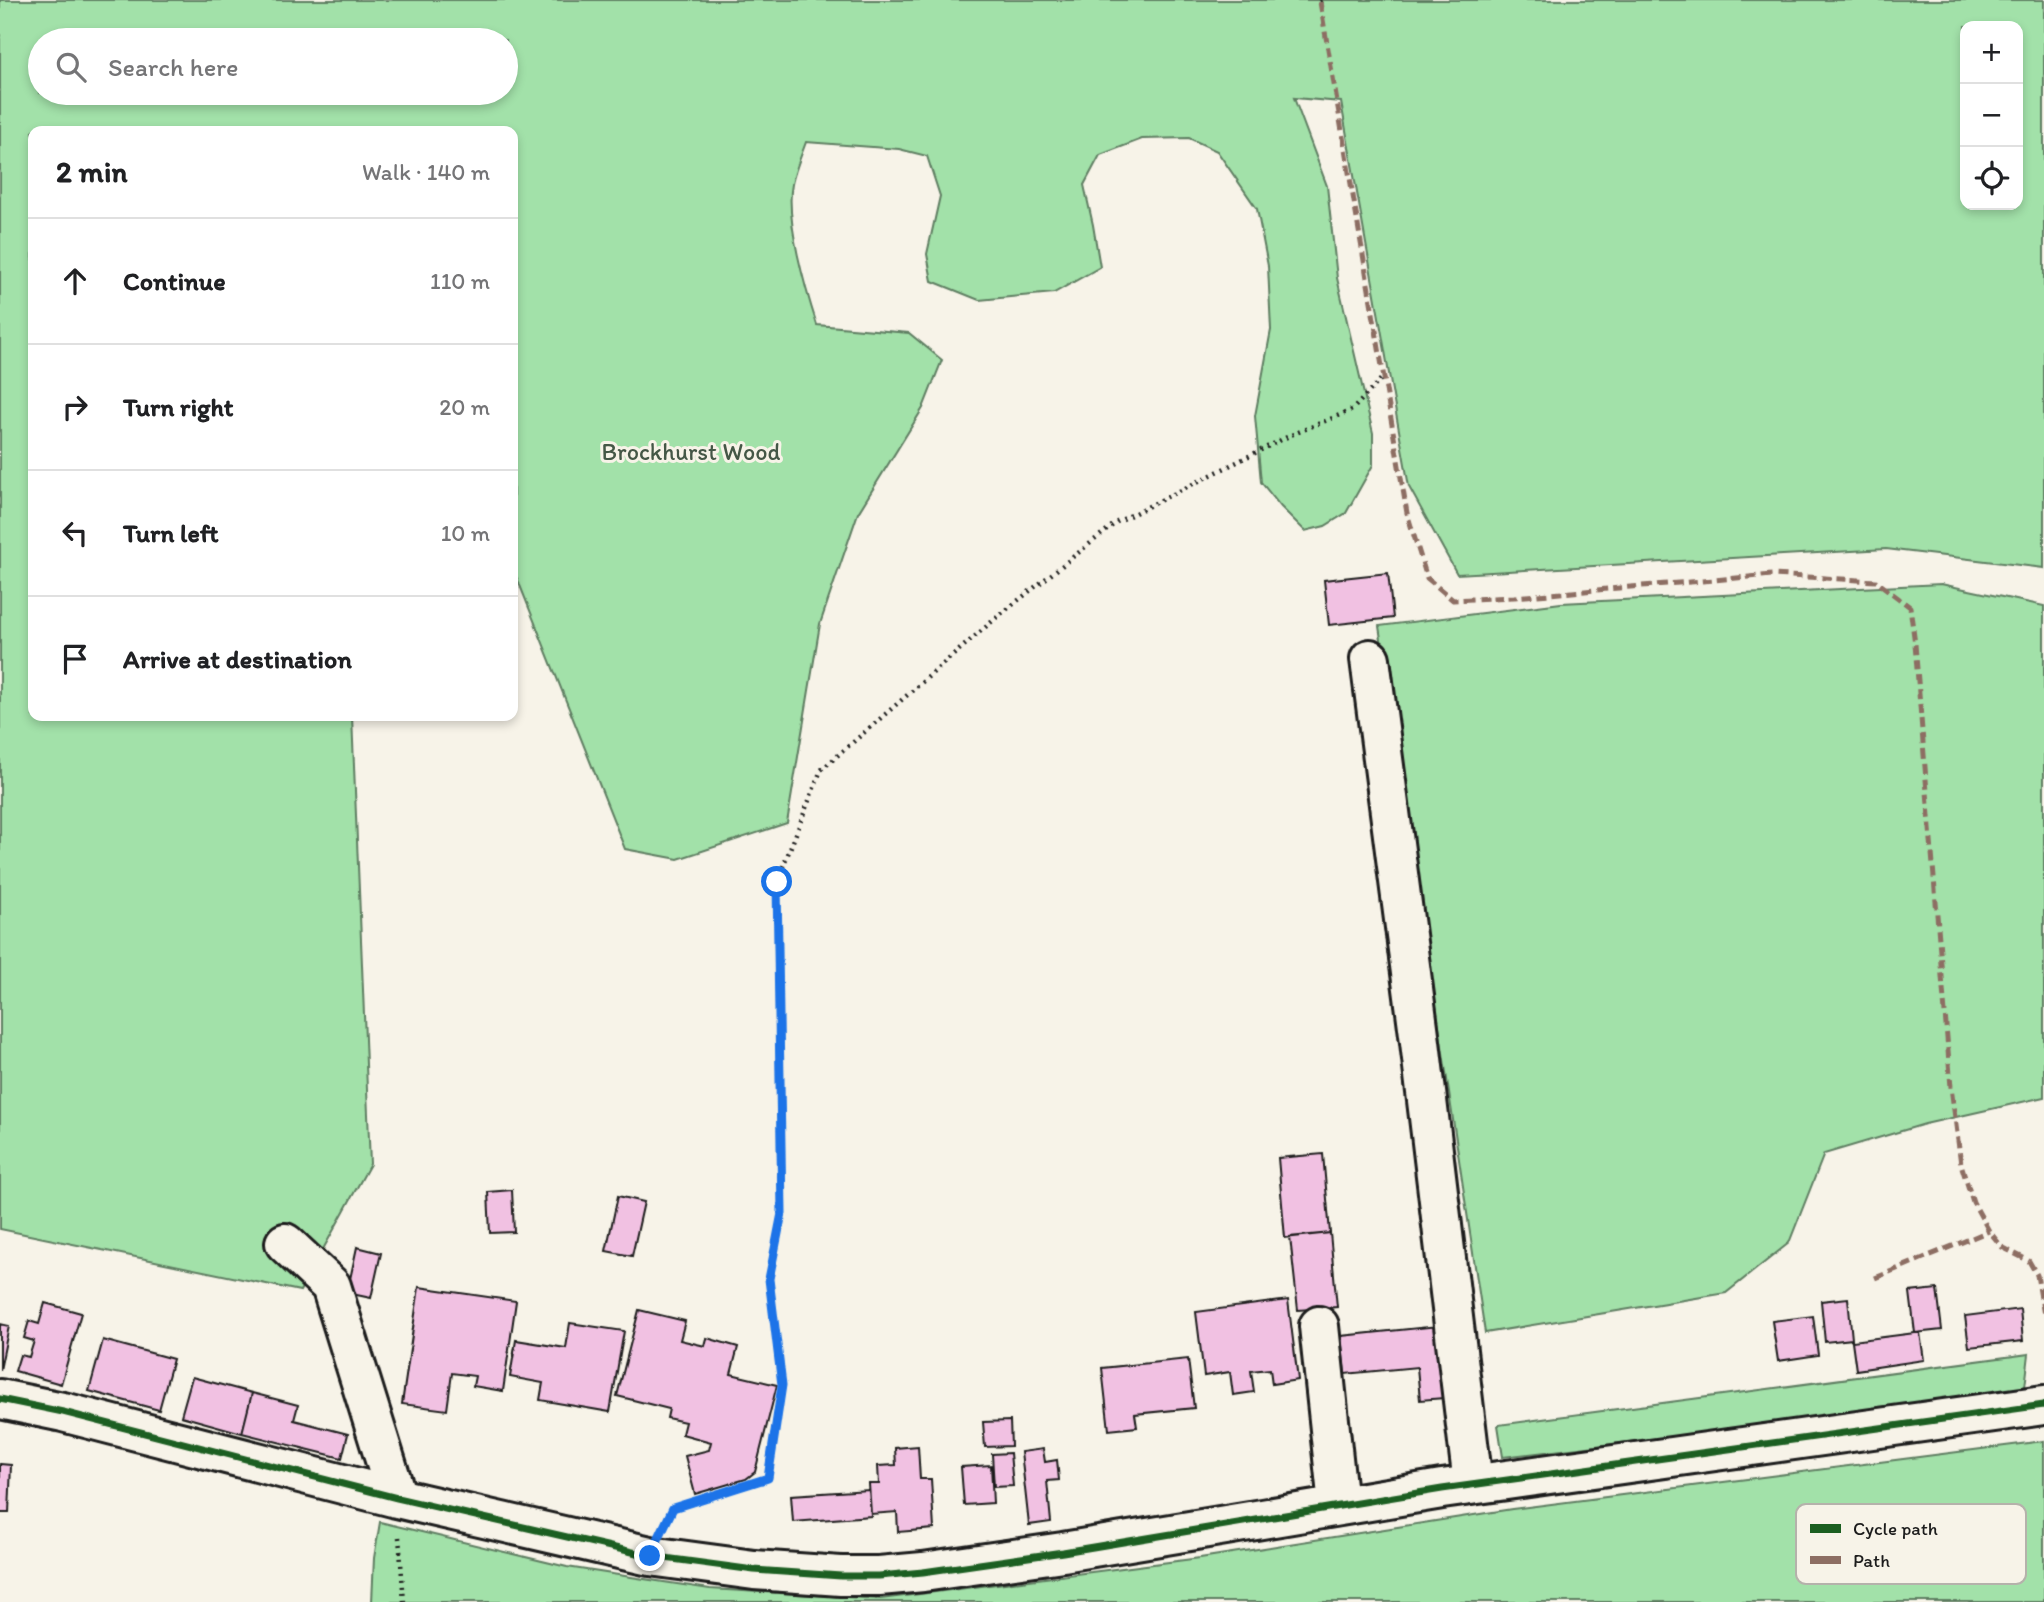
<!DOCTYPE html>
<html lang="en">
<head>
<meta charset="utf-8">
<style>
  :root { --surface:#fff; --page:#f6f6f6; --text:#202124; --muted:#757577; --line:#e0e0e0 }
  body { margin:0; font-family:Itim,sans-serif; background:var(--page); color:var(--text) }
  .controls { position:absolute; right:21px; top:21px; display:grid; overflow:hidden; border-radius:14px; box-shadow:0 4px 10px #0003 }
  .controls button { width:63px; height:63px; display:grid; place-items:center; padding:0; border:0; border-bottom:2px solid var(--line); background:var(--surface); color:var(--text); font:35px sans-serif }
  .stop { position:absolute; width:21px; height:21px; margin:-16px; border:5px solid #1a73e8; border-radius:50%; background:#fff }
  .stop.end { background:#1a73e8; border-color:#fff; box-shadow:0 2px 7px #0008 }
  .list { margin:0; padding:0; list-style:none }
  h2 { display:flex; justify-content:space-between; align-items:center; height:91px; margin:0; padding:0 28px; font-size:30px }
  h2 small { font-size:23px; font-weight:400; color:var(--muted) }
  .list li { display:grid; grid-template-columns:46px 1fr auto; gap:21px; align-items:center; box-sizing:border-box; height:126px; padding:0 28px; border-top:2px solid var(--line) }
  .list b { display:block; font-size:26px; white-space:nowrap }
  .list em { font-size:23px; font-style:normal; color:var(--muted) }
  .icon { flex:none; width:38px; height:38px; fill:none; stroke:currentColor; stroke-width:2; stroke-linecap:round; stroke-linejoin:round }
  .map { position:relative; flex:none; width:2044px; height:1602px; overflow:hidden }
  .search { position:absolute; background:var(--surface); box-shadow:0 4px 10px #0003; left:28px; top:28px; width:490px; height:77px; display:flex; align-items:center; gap:18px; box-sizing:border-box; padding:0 24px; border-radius:38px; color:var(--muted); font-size:26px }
  .panel { position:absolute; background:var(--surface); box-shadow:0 4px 10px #0003; left:28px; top:126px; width:490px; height:595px; border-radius:14px }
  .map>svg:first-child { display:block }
</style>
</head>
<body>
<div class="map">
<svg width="2044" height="1602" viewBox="0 0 2044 1602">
  <rect width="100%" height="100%" fill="#f7f3e8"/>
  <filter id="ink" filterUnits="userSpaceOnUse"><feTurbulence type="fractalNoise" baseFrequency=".0143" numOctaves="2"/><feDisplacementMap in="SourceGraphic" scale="14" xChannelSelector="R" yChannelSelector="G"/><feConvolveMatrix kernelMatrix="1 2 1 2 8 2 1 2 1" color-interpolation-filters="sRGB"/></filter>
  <g filter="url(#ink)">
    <path fill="#a2e1a9" stroke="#5f7e62" stroke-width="2" fill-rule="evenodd" d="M 0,0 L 2044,0 L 2044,568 L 1886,549 L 1457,574 L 1409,487 L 1341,102 L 1294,98 L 1327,186 L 1337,278 L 1373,433 L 1373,465 L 1346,513 L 1325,526 L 1305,531 L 1281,507 L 1261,482 L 1255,416 L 1271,330 L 1268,266 L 1257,209 L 1217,151 L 1189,138 L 1142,139 L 1100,155 L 1084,185 L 1093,225 L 1100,267 L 1054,293 L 979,300 L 932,281 L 927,254 L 940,196 L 927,156 L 899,149 L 806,142 C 801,156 795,170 792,184 C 785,219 806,291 817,325 L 909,333 L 942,360 L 923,408 L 858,513 L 820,624 L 787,823 L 678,859 L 625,849 L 517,578 L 513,575 L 513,131 L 33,131 L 33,716 L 352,716 L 370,1164 L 300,1291 L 0,1229 ZM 1965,26 L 2018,26 L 2018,205 L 1965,205 ZM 40,40 L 506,40 L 506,93 L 40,93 Z
      M 1941,584 L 2044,606 L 2044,1097 L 1925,1124 L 1824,1154 L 1789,1243 L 1726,1293 L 1485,1333 L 1379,626 L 1561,603 Z
      M 2029,1354 L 2025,1387 L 2005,1397 L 1503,1457 L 1498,1425 Z
      M 2044,1441 L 2044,1602 L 372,1602 L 374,1558 L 380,1522 L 567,1567 L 644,1579 L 710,1589 L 881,1599 L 1200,1558 L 1512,1509 Z"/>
    <path fill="#f1c1e2" stroke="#1c1c1c" stroke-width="2" d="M 1388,573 L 1393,618 L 1329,625 L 1324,580 Z
      M 1323,1154 L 1330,1233 L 1285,1238 L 1278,1158 Z
      M 512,1190 L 514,1232 L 490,1233 L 488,1192 Z
      M 618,1196 L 644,1202 L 632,1256 L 606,1251 Z
      M 1330,1233 L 1337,1307 L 1298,1310 L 1290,1237 Z
      M 357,1247 L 381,1253 L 371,1298 L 347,1293 Z
      M 419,1287 L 516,1301 L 503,1391 L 473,1386 L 475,1376 L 452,1373 L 447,1410 L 402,1404 Z
      M 1937,1289 L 1942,1330 L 1915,1333 L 1910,1292 Z
      M 1848,1298 L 1852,1339 L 1825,1342 L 1821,1301 Z
      M 1288,1300 L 1298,1380 L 1272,1384 L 1270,1369 L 1251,1371 L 1254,1392 L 1233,1395 L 1230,1372 L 1204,1376 L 1196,1312 Z
      M 45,1303 L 81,1313 L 61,1384 L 15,1371 L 20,1355 L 29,1357 L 34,1341 L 24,1338 L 29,1321 L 39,1324 Z
      M 2020,1309 L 2023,1341 L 1969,1347 L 1965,1316 Z
      M 639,1310 L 685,1321 L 680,1340 L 705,1346 L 707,1338 L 738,1347 L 731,1374 L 777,1385 L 755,1472 L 746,1479 L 695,1494 L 685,1456 L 709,1450 L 711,1442 L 682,1434 L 685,1422 L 667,1418 L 669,1409 L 617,1396 Z
      M 1813,1316 L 1818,1355 L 1778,1361 L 1772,1321 Z
      M 570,1323 L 624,1331 L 610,1412 L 540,1400 L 543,1383 L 510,1377 L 516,1340 L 566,1348 Z
      M 0,1324 L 9,1326 L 0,1370 Z
      M 1448,1325 L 1456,1397 L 1420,1400 L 1417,1367 L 1345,1374 L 1341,1336 Z
      M 1915,1333 L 1920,1333 L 1924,1360 L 1856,1370 L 1852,1341 Z
      M 103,1340 L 173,1359 L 159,1410 L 89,1391 Z
      M 1188,1359 L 1194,1408 L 1135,1414 L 1137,1427 L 1109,1430 L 1102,1368 Z
      M 192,1377 L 252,1393 L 242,1433 L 181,1416 Z
      M 252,1393 L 298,1405 L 294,1420 L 348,1434 L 342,1458 L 242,1433 Z
      M 1010,1421 L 1011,1446 L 985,1447 L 983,1422 Z
      M 918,1446 L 920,1479 L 931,1479 L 934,1529 L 898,1532 L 897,1512 L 871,1514 L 869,1484 L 879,1484 L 878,1466 L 896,1465 L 895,1448 Z
      M 1043,1449 L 1045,1462 L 1057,1460 L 1059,1480 L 1047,1481 L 1051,1522 L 1029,1525 L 1021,1452 Z
      M 1010,1453 L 1013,1486 L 994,1487 L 992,1454 Z
      M 0,1464 L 11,1465 L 9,1513 L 0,1513 Z
      M 991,1465 L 993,1503 L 964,1505 L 961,1467 Z
      M 869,1490 L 871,1516 L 793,1522 L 791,1495 Z"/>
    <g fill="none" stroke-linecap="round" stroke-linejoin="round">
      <defs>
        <path id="minor" d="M 1370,659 L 1420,1042 L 1473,1484
          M 285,1243 L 331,1286 L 397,1498
          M 1319,1326 L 1338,1505
          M 0,1399 L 63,1412 L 397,1498 L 650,1556 L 754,1570 L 841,1576 L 879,1576 L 923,1572 L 1063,1552 L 1442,1489 L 2044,1405"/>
      </defs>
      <use href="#minor" stroke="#1c1c1c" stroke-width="44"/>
      <path stroke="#1c1c1c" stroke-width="4.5" stroke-dasharray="2 5" stroke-linecap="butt" d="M 1320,2 L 1324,0
        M 667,1520 L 673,1508 L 768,1478 L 782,1385 L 769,1279 L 782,1213 L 777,882 L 821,770 L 996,618 L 1117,522 L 1291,435 L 1352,410 L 1384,376
        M 399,1537 L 404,1602"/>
      <use href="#minor" stroke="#f7f3e8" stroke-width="38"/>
      <path stroke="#8d6e63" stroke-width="5" stroke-dasharray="10 5" stroke-linecap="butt" d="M 1320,2 L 1407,513 L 1427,578 L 1453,600 L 1514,597 L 1772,575 L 1876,581 L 1910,607 L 1915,644 L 1951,1087 L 1961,1164 L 1973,1202 L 1989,1231 L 2002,1247 L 2029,1261 L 2037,1275 L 2044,1315
        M 1875,1278 L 1989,1231"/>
      <defs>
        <path id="cycleway" d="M 0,1399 L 63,1412 L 397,1498 L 650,1556 L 754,1570 L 841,1576 L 879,1576 L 923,1572 L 1063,1552 L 1442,1489 L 2044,1405"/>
      </defs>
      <use href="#cycleway" stroke="#f7f3e8" stroke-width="11"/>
      <use href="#cycleway" stroke="#1b5e20" stroke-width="7"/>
    </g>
  </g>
  <g fill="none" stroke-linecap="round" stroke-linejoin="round" filter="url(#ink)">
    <path stroke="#1a73e8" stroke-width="9" d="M 650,1556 L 673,1508 L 768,1478 L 782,1385 L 769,1279 L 782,1213 L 777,882"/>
  </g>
  <g text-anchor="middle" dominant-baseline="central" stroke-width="6" stroke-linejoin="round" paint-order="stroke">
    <g font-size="24" fill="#445746" stroke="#f7f3e8">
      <text x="691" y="451">Brockhurst Wood</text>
    </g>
  </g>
  <rect x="1796" y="1504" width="230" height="80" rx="10" fill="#f7f3e8" stroke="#b5b2ab" stroke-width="2"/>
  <rect x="1810" y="1524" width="31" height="9" fill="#1b5e20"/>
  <rect x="1810" y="1556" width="31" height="8" fill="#8d6e63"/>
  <g font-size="19" fill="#1c1c1c">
    <text x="1853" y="1535">Cycle path</text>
    <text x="1853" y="1567">Path</text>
  </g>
</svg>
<div class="controls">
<button>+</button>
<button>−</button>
<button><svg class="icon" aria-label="locate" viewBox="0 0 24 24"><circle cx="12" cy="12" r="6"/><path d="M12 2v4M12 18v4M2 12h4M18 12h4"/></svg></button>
</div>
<div class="stop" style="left:777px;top:882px"></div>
<div class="stop end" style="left:650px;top:1556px"></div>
<div class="search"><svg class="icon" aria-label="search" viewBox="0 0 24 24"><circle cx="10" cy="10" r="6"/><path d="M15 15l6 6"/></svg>Search here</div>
<section class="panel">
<h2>2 min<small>Walk · 140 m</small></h2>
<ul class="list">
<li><svg class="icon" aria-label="ahead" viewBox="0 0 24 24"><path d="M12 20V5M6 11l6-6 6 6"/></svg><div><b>Continue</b></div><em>110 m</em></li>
<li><svg class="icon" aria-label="right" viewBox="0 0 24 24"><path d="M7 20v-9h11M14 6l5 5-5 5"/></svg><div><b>Turn right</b></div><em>20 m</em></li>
<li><svg class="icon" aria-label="left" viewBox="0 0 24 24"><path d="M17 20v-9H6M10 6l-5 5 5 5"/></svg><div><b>Turn left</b></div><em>10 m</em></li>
<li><svg class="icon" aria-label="arrive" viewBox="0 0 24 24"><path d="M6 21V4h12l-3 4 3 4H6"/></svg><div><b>Arrive at destination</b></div></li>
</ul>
</section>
</div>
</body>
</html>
